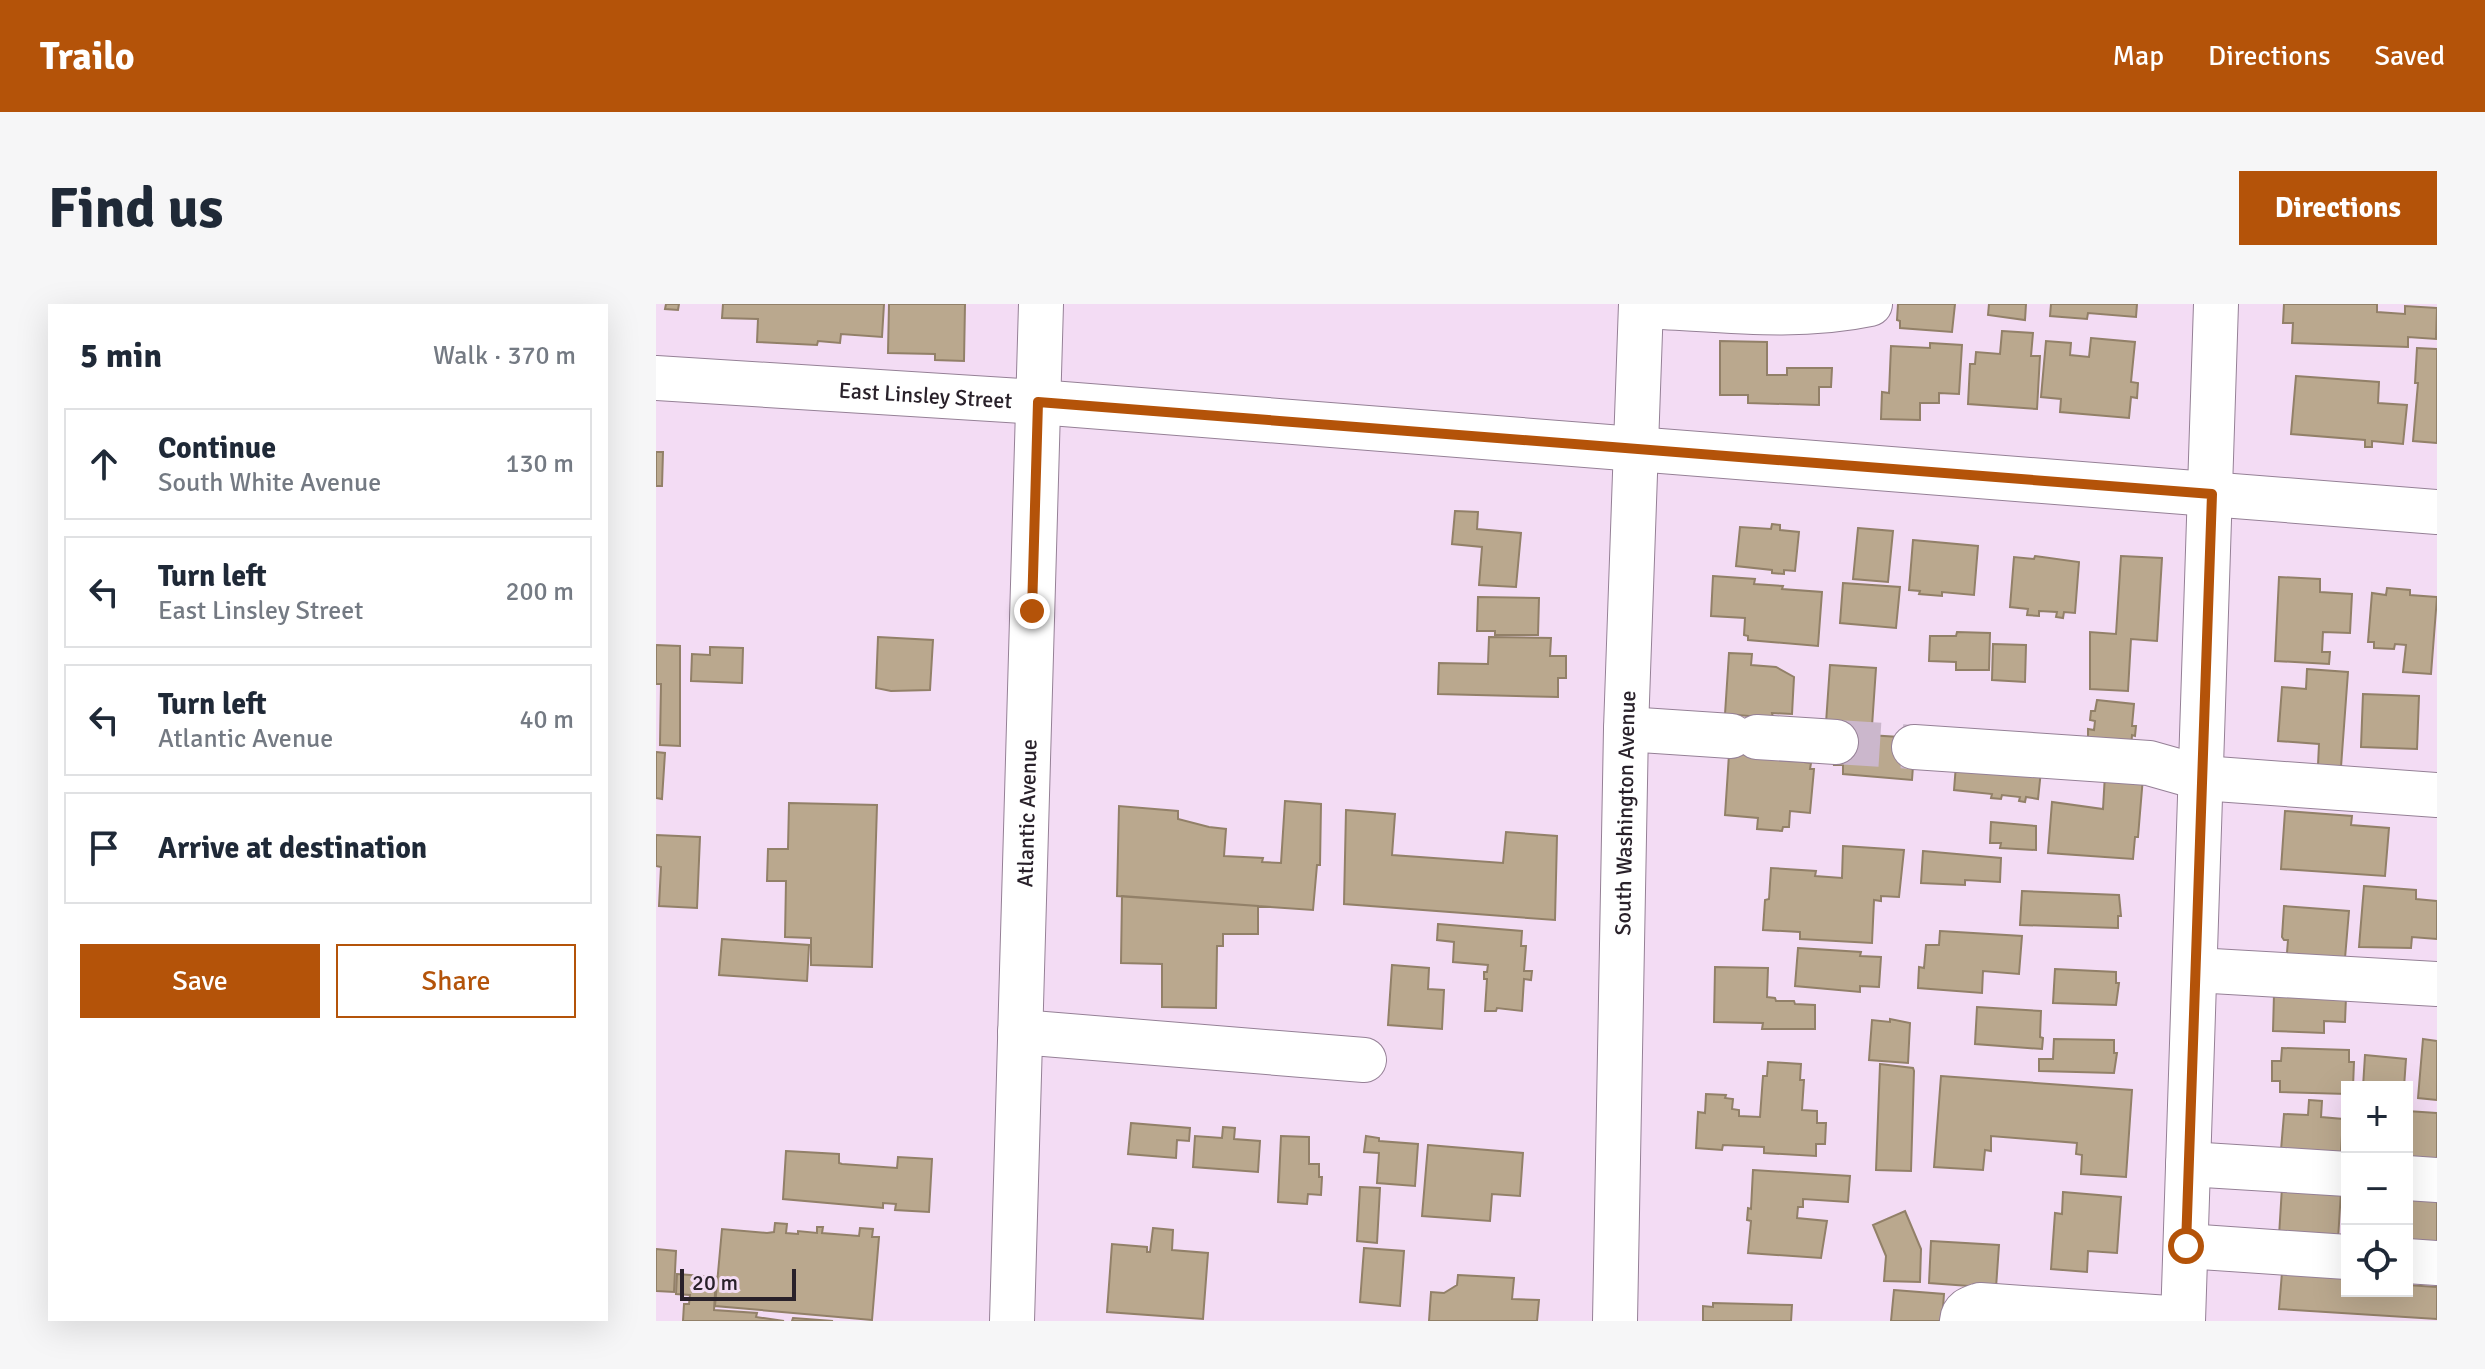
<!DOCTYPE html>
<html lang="en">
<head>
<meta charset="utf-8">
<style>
  :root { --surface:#fff; --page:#f6f6f7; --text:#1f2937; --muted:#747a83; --line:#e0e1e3; --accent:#b45309 }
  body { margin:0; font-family:Signika,sans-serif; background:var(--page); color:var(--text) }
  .controls { position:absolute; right:24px; bottom:24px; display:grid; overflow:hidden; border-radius:0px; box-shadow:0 8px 32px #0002 }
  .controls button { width:72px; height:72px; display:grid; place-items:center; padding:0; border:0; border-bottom:2px solid var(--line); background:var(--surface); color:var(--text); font:40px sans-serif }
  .scale { position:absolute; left:24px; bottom:20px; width:116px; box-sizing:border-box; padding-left:8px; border:4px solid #29212a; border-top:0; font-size:22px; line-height:28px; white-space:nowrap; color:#29212a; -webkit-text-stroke:6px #f3dcf4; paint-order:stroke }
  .stop { position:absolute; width:24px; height:24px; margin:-18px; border:6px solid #b45309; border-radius:50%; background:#fff }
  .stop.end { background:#b45309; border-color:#fff; box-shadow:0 2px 8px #0008 }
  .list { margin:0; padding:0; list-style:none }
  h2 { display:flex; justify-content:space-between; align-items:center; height:104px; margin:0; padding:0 32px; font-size:34px }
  h2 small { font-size:26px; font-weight:400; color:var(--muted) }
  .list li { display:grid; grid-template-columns:52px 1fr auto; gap:24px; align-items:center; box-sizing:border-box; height:112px; margin:0 16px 16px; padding:0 16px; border:2px solid var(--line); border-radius:0px }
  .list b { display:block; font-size:30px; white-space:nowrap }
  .list p { margin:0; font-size:26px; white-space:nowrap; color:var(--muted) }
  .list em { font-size:26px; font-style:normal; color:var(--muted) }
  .actions { display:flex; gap:16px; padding:24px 32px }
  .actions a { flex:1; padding:18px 0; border:2px solid var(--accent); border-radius:0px; text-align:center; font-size:28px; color:var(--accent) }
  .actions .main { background:var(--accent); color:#fff }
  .icon { flex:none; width:44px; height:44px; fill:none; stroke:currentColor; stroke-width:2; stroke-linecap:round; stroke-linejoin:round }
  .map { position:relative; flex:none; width:1781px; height:1017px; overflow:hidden; border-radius:0px }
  header { display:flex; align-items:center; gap:48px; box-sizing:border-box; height:112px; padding:0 40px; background:var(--accent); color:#fff }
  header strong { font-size:38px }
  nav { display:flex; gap:44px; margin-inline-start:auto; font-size:28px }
  .intro { display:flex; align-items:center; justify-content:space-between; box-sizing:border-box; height:192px; padding:0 48px }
  h1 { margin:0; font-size:56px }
  .button { padding:20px 36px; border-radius:0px; background:var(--accent); color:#fff; font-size:28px; font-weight:700 }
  main { display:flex; gap:48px; padding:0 48px }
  aside { flex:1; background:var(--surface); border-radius:0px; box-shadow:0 8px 32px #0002 }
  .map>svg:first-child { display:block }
</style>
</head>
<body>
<header>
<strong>Trailo</strong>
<nav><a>Map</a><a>Directions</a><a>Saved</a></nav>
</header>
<div class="intro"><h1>Find us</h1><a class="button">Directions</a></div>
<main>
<aside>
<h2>5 min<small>Walk · 370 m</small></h2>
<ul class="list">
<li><svg class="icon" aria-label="ahead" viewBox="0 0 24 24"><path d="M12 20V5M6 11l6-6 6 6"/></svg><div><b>Continue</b><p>South White Avenue</p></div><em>130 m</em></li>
<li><svg class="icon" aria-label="left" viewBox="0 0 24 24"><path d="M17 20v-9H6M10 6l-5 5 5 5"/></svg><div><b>Turn left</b><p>East Linsley Street</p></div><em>200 m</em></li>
<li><svg class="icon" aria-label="left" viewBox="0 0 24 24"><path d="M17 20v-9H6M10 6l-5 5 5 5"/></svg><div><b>Turn left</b><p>Atlantic Avenue</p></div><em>40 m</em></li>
<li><svg class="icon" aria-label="arrive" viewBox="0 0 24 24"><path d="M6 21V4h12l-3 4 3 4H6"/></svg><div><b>Arrive at destination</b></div></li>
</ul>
<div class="actions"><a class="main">Save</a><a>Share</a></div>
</aside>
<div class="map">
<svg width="1781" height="1017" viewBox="0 0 1781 1017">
  <rect width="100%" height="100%" fill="#f3dcf4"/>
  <path fill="#baa88e" stroke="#928068" stroke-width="2" d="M 10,0 L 23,0 L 22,6 L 9,5 Z
    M 67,0 L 228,0 L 226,33 L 185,30 L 184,39 L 162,37 L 161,41 L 101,38 L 102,15 L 66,14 Z
    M 233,0 L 309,0 L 308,57 L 279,56 L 279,50 L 232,49 Z
    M 1242,0 L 1299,0 L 1296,28 L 1244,24 L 1244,17 L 1241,16 Z
    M 1333,0 L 1370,0 L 1369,16 L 1332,11 Z
    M 1395,0 L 1481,0 L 1480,13 L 1432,9 L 1431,15 L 1394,12 Z
    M 1628,0 L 1721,0 L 1721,8 L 1749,10 L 1749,2 L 1781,4 L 1780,35 L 1752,33 L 1752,43 L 1636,39 L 1637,19 L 1627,19 Z
    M 1346,27 L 1377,29 L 1375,52 L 1384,52 L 1381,105 L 1312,100 L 1314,60 L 1319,60 L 1320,48 L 1344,50 Z
    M 1435,34 L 1479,38 L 1475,78 L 1482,79 L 1481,94 L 1475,93 L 1473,114 L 1404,108 L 1405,95 L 1385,93 L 1390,37 L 1415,39 L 1414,51 L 1433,53 Z
    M 1064,37 L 1111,38 L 1111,71 L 1131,71 L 1131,64 L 1176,64 L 1175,83 L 1163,83 L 1163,101 L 1092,99 L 1092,91 L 1064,91 Z
    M 1274,39 L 1306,41 L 1303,90 L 1283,89 L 1283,99 L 1264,99 L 1264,116 L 1225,115 L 1226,88 L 1233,89 L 1235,42 L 1274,44 Z
    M 1761,44 L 1781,45 L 1781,139 L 1757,137 L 1762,79 L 1759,79 Z
    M 1640,72 L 1723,78 L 1722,99 L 1751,101 L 1747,140 L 1716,137 L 1716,143 L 1709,143 L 1709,136 L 1635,130 Z
    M 0,148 L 7,148 L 6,182 L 0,182 Z
    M 799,207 L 822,208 L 821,225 L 865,229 L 860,283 L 823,281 L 826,243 L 796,240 Z
    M 1116,220 L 1124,221 L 1124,226 L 1143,228 L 1139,267 L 1128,266 L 1128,270 L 1116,269 L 1116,266 L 1080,262 L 1084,223 L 1115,225 Z
    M 1202,224 L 1237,227 L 1232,278 L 1197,275 Z
    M 1257,236 L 1322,242 L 1318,291 L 1286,288 L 1286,292 L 1263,290 L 1264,287 L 1253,286 Z
    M 1379,252 L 1423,258 L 1419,309 L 1408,308 L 1407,314 L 1400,313 L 1401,308 L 1383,307 L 1383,312 L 1371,311 L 1372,305 L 1354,303 L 1358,253 L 1378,255 Z
    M 1465,252 L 1506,254 L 1501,337 L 1475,335 L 1472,387 L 1434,385 L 1434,328 L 1460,330 Z
    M 1057,272 L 1099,275 L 1098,280 L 1127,282 L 1126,285 L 1166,288 L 1162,342 L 1092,336 L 1092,332 L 1088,331 L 1089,314 L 1055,312 Z
    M 1623,273 L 1664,275 L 1664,288 L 1696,290 L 1694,329 L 1667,328 L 1666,348 L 1674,348 L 1673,360 L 1619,357 Z
    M 1187,279 L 1244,283 L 1240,324 L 1184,319 Z
    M 1731,284 L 1754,286 L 1754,291 L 1781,293 L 1775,370 L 1747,368 L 1750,341 L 1739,340 L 1738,345 L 1718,344 L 1718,338 L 1712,338 L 1716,289 L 1730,291 Z
    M 822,293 L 883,294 L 882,331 L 839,331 L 839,327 L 821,327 Z
    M 1301,328 L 1334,329 L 1333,366 L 1300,366 L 1300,358 L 1273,357 L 1274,332 L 1300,332 Z
    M 222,333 L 277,336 L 274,386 L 235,387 L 220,384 Z
    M 833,333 L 895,334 L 894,352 L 910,352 L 910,374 L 902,374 L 902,393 L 782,390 L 783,359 L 832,360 Z
    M 1337,340 L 1370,341 L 1369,378 L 1336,376 Z
    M 0,341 L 24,342 L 24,442 L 4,441 L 5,380 L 0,380 Z
    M 54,343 L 87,344 L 86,379 L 35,377 L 36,350 L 54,351 Z
    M 1073,349 L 1096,350 L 1095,361 L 1120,363 L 1138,373 L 1136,410 L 1116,409 L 1117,414 L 1069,410 Z
    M 1174,361 L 1220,364 L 1216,422 L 1170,419 Z
    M 1651,365 L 1692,368 L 1685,463 L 1662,461 L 1663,440 L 1622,437 L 1626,383 L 1650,385 Z
    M 1707,390 L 1763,392 L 1761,445 L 1705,443 Z
    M 1441,396 L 1478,400 L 1476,422 L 1480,422 L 1479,432 L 1476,431 L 1475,444 L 1432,433 L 1432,425 L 1438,426 L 1439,417 L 1434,416 L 1435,407 L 1439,407 Z
    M 1075,420 L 1148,458 L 1155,459 L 1154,465 L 1158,465 L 1154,509 L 1134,507 L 1133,523 L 1127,523 L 1126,527 L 1101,525 L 1102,514 L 1069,511 Z
    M 1181,429 L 1259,434 L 1256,476 L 1187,470 L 1187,461 L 1178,461 Z
    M 0,448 L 9,449 L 6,495 L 0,494 Z
    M 1301,448 L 1386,457 L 1382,495 L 1370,493 L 1369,498 L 1363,497 L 1364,493 L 1346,491 L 1345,495 L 1335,494 L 1336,490 L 1298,486 Z
    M 1449,470 L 1487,473 L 1482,533 L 1479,533 L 1477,555 L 1392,549 L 1396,498 L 1447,505 Z
    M 629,497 L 665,500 L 664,561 L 661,561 L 657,606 L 461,592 L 463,502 L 522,507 L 522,515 L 553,523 L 570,525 L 568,552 L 607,554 L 606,558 L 625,559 Z
    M 133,499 L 221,501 L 216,663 L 155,661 L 155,634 L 129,633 L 130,577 L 111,577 L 112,545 L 132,545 Z
    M 690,506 L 739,510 L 736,551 L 847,559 L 850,528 L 901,532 L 899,616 L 688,600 Z
    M 1629,507 L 1696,512 L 1695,521 L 1733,524 L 1729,572 L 1625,565 Z
    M 1335,518 L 1380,522 L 1380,546 L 1344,544 L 1345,539 L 1334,539 Z
    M 0,531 L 44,533 L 41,604 L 3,602 L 5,563 L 0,562 Z
    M 1187,542 L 1248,546 L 1243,593 L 1225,592 L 1225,597 L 1218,596 L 1216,639 L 1144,635 L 1144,628 L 1107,626 L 1109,596 L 1113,595 L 1115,564 L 1160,567 L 1159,572 L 1186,574 Z
    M 1267,547 L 1345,554 L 1344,578 L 1309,576 L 1309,581 L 1265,579 Z
    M 1708,582 L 1760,586 L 1760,595 L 1781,597 L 1781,635 L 1756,633 L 1755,644 L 1703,643 Z
    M 1366,587 L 1463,591 L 1465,612 L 1462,612 L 1462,624 L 1364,621 Z
    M 466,592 L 602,602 L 602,630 L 567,630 L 567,642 L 561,642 L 560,704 L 506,703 L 506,660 L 465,659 Z
    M 1628,602 L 1693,607 L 1688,666 L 1630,661 L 1632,636 L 1628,636 L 1626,633 Z
    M 782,620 L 866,627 L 865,642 L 870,642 L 868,667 L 876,667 L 875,676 L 868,675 L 866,707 L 841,704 L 840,707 L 829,707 L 831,675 L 828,675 L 828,668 L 831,668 L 832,661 L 797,658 L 798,638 L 781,636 Z
    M 1284,627 L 1366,632 L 1363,670 L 1327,667 L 1326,689 L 1262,684 L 1263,663 L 1268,664 L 1270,641 L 1283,641 Z
    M 66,635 L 153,641 L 151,677 L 63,671 Z
    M 1142,644 L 1205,648 L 1204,652 L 1225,653 L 1223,683 L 1204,682 L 1204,688 L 1139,682 Z
    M 736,661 L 773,664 L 772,685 L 788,686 L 786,725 L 732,721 Z
    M 1059,663 L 1112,664 L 1111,693 L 1119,694 L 1120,697 L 1138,697 L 1139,700 L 1159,701 L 1159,725 L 1106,725 L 1107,719 L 1058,718 Z
    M 1399,665 L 1460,668 L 1460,679 L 1463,679 L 1460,701 L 1397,699 Z
    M 1618,690 L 1690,693 L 1689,718 L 1668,717 L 1668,729 L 1617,727 Z
    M 1321,703 L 1385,707 L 1384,733 L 1387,734 L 1386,745 L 1319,740 Z
    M 1234,715 L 1254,719 L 1252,759 L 1213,756 L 1216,716 L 1234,718 Z
    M 1398,735 L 1458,736 L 1458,749 L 1461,749 L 1458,769 L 1383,767 L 1383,755 L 1397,755 Z
    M 1767,735 L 1781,737 L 1781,796 L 1762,794 Z
    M 1626,744 L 1693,746 L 1693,758 L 1698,758 L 1697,783 L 1691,783 L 1691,790 L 1624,788 L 1624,777 L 1616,777 L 1616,757 L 1625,757 Z
    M 1709,751 L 1750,755 L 1748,783 L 1707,783 Z
    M 1112,758 L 1145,760 L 1144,776 L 1148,776 L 1146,806 L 1161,807 L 1161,819 L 1170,819 L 1169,840 L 1160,840 L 1160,852 L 1108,849 L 1108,843 L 1067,841 L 1066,846 L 1040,844 L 1042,808 L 1049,809 L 1050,790 L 1070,791 L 1069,794 L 1077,795 L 1076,805 L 1083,806 L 1083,812 L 1104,813 L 1107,772 L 1111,772 Z
    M 1224,760 L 1257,764 L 1258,767 L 1255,867 L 1220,866 Z
    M 1285,772 L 1476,786 L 1470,873 L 1425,870 L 1426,851 L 1420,850 L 1421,839 L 1335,832 L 1335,847 L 1329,846 L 1327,866 L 1278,863 Z
    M 1653,796 L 1666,797 L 1665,813 L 1687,815 L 1684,864 L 1624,858 L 1628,810 L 1652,811 Z
    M 1751,807 L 1781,809 L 1781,863 L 1754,861 L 1755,847 L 1751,846 Z
    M 475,819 L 534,824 L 533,837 L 521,836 L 520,854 L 472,850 Z
    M 567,823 L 579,824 L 578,835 L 604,837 L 602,868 L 537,863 L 539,832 L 566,834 Z
    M 625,832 L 653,833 L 653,860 L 663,860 L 663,873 L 666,873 L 665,891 L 652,890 L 651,900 L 622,898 Z
    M 710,832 L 723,834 L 723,837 L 762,840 L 759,882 L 721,879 L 723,849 L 708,848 Z
    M 772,841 L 867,849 L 864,892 L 836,890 L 834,917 L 766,912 Z
    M 130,847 L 183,850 L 183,859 L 186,860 L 241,864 L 242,853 L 276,855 L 273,908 L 239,906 L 240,900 L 227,899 L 227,904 L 127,895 Z
    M 1097,866 L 1194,872 L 1192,898 L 1147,895 L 1147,903 L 1142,903 L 1141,914 L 1171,917 L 1165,954 L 1092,949 L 1095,917 L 1091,916 L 1092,904 L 1095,905 Z
    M 704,883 L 724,884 L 721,939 L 701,937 Z
    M 1626,883 L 1685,887 L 1682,936 L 1623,932 Z
    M 1756,887 L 1781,889 L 1781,943 L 1751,941 L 1751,900 L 1755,901 Z
    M 1407,888 L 1465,893 L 1461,949 L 1432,947 L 1431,968 L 1395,965 L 1399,909 L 1406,910 Z
    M 1249,907 L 1265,945 L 1264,978 L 1228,977 L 1230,952 L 1217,921 Z
    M 119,919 L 131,920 L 130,929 L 142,930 L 142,927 L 161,929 L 161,923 L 167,923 L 166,929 L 203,932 L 204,924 L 217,925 L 216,933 L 223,933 L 216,1016 L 59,1002 L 66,925 L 111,929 L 118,928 Z
    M 497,924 L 517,926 L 516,946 L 552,949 L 547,1015 L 451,1008 L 456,940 L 491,943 L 491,948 L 494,948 Z
    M 1275,937 L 1343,941 L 1340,984 L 1273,979 Z
    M 708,944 L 748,947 L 744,1002 L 704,998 Z
    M 0,945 L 20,947 L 18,988 L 0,987 Z
    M 1627,956 L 1691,969 L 1691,987 L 1751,987 L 1751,981 L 1781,983 L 1781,1015 L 1623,1005 Z
    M 21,970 L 60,973 L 58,1006 L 101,1009 L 100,1013 L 128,1017 L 27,1017 L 28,1000 L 33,1000 L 34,991 L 20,990 Z
    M 802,971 L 858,974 L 856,995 L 883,996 L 881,1017 L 773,1017 L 775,988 L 788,989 L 801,981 Z
    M 1238,986 L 1288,990 L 1286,1017 L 1235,1017 Z
    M 1057,999 L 1136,1001 L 1135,1017 L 1047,1017 L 1047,1002 L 1057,1003 Z
    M 137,1014 L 177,1017 L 136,1017 Z"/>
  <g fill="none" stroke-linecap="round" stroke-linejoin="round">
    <path stroke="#cbb7cc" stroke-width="44" stroke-dasharray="44 22" stroke-linecap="butt" d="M 1180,438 L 1258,443"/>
    <defs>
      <g id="minor">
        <path d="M 985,2 C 1061,5 1139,16 1214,0"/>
        <path id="s1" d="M 0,74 L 382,98 L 1781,208"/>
        <path d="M 970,425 L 1075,432"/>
        <path d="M 1101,433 L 1180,438"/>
        <path d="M 1258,443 L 1493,459 L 1546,474 L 1781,491"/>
        <path d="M 1539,666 L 1781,680"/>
        <path d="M 364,728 L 708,756"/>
        <path d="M 1532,860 L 1691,870"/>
        <path d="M 1751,874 L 1781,876"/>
        <path d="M 1530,942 L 1691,953"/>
        <path d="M 1751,957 L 1781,959"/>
        <path id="s2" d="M 959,1017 L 970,425 L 985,0"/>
        <path d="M 1306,1017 C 1307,1006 1315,1004 1324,1001 L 1527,1015"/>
        <path d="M 1527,1017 L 1560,0"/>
      </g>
      <g id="major">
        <path id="s3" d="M 356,1017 L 385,0"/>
      </g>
    </defs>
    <use href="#minor" stroke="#958096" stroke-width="46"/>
    <use href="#major" stroke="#958096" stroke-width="46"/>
    <use href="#minor" stroke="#fff" stroke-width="44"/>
    <use href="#major" stroke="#fff" stroke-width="44"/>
  </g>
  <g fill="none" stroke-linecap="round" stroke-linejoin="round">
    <path stroke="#b45309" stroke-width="10" d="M 376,307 L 382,98 L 1556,190 L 1530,942"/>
  </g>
  <g text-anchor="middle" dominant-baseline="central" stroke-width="8" stroke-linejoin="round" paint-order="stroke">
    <g font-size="22" fill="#29212a" stroke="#f3dcf4">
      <text stroke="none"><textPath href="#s1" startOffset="270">East Linsley Street</textPath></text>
      <text stroke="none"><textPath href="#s2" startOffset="508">South Washington Avenue</textPath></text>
      <text stroke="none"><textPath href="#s3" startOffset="508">Atlantic Avenue</textPath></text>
    </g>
  </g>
</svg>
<div class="controls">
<button>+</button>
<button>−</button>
<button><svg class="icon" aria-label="locate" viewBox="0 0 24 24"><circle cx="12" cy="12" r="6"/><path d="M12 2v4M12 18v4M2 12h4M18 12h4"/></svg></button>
</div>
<div class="scale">20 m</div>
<div class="stop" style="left:1530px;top:942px"></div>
<div class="stop end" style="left:376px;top:307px"></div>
</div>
</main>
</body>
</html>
